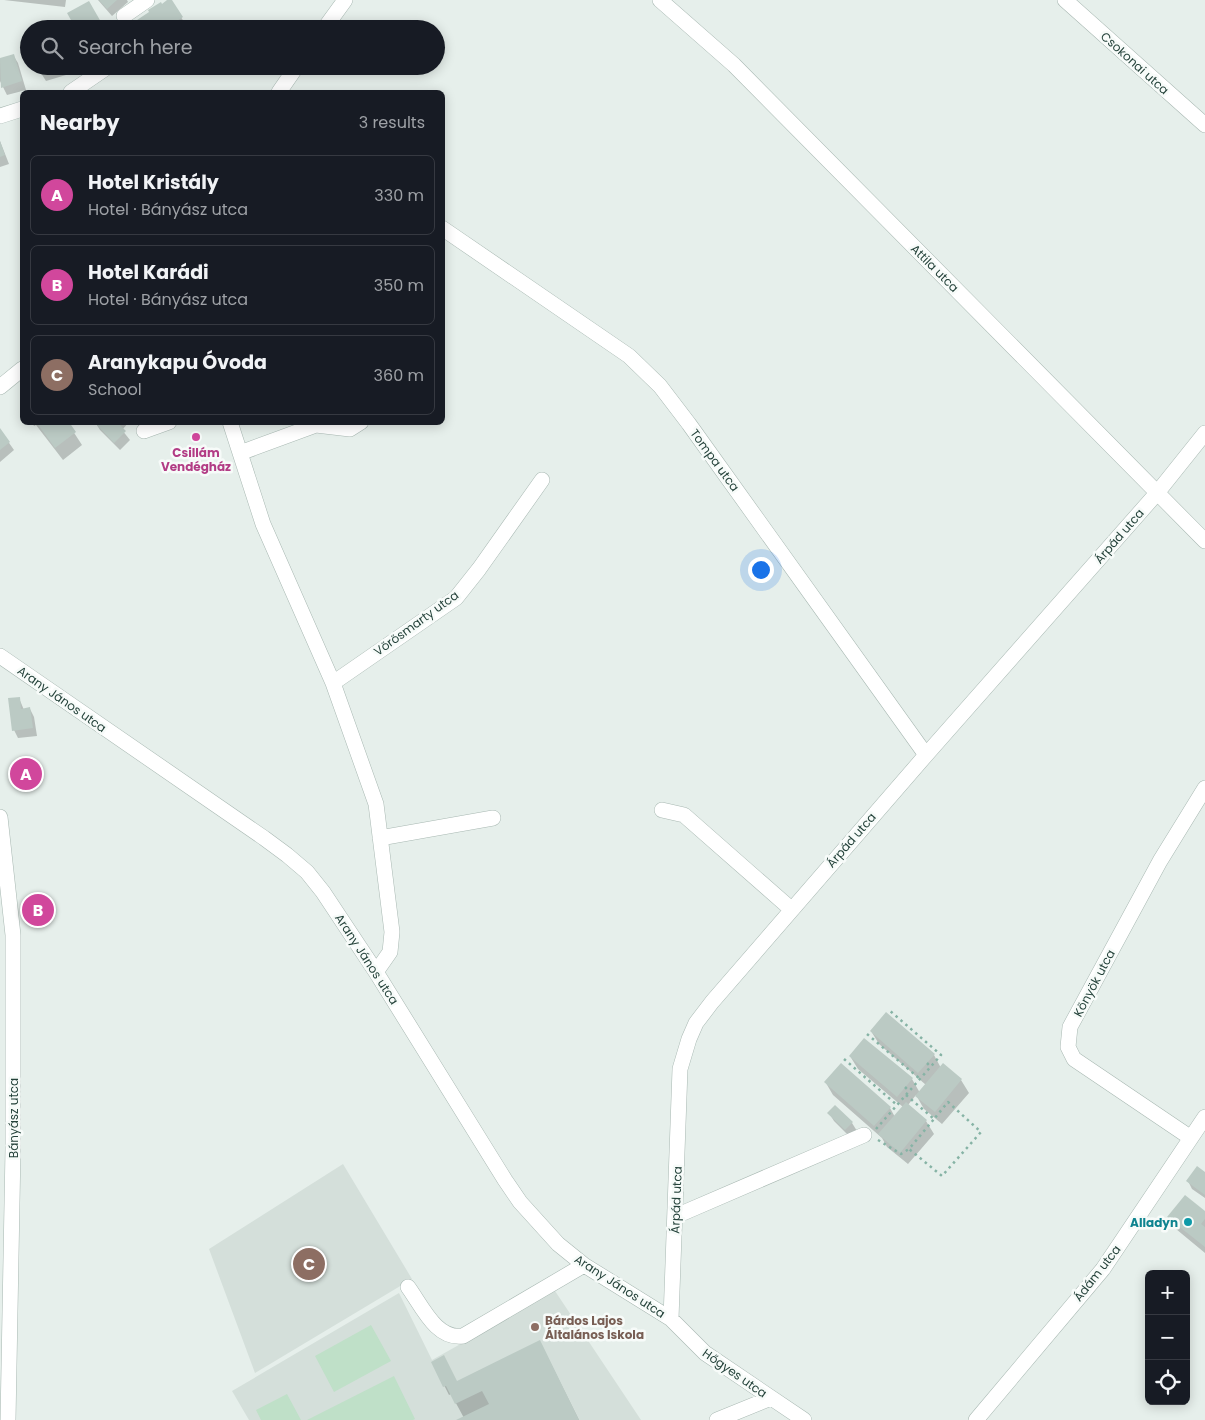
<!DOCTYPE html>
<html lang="en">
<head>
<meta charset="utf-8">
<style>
  :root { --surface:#171b24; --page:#20242c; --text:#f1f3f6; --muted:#9ea1a6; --line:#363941; --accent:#ea580c }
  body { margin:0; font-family:Poppins,sans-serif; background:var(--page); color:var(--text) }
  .controls { position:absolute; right:15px; bottom:15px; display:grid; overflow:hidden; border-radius:8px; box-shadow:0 2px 12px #0003 }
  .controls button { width:45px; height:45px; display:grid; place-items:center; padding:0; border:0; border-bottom:1px solid var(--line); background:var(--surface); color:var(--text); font:25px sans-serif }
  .you { position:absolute; left:760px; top:569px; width:18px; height:18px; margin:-12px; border:4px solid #fff; border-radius:50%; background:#1a73e8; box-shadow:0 0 0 8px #1a73e833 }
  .badge { display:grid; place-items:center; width:32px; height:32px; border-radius:50%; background:var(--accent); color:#fff; font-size:16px; font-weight:700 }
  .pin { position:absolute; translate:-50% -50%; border:2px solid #fff; box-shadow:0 1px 5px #0006 }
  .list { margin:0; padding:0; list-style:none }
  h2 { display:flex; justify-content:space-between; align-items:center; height:65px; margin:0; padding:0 20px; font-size:21px }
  h2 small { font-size:16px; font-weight:400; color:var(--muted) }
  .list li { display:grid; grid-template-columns:32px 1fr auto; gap:15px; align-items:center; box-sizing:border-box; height:80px; margin:0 10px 10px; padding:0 10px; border:1px solid var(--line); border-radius:8px }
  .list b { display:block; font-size:19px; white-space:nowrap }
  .list p { margin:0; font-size:16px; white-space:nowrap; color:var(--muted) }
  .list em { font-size:16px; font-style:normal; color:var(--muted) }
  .icon { flex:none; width:28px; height:28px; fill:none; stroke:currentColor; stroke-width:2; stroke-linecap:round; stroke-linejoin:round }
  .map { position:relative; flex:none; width:1205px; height:1420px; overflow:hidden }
  .search { position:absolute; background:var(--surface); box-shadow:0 2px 12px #0003; left:20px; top:20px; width:425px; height:55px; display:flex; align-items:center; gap:12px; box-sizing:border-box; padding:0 18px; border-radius:28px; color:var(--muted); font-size:19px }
  .panel { position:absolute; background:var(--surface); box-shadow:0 2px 12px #0003; left:20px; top:90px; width:425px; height:335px; border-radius:8px }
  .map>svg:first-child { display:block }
</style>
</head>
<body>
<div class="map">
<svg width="1205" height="1420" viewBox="0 0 1205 1420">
  <rect width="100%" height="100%" fill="#e6efeb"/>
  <path fill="#d4dfda" d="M 343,1164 L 412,1279 L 255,1373 L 209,1249 Z
    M 555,1291 L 641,1420 L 249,1420 L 232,1391 L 399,1293 L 432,1360 Z"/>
  <path fill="#bfe0c8" d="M 371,1325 L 391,1361 L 334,1392 L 315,1356 Z
    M 394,1376 L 415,1419 L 413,1420 L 307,1420 Z
    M 287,1394 L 301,1420 L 261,1420 L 256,1410 Z"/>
  <path fill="#0003" d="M 4,0 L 66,0 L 65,7 Z
    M 98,0 L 127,0 L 128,2 L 112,16 Z
    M 169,0 L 189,29 L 135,29 L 161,5 Z
    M 13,55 L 18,63 L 26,90 L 7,95 L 0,81 L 0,59 Z
    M 61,66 L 63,73 L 65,72 L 64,66 L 66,75 L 46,81 L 41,73 Z
    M 0,141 L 9,164 L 0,167 Z
    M 32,422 L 67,422 L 82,445 L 63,460 L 36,425 L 34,426 Z
    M 95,422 L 129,422 L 122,430 L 130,440 L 120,450 L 100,430 Z
    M 0,430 L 14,450 L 0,462 Z
    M 19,698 L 24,710 L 30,709 L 34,717 L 37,736 L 18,738 L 14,730 Z
    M 871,1031 L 934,1055 L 941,1068 L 943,1065 L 961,1080 L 969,1093 L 942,1124 L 924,1109 L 916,1095 L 908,1105 L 926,1121 L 934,1134 L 908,1164 L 887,1147 L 882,1138 L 833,1095 L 826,1083 L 890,1108 L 895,1117 L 903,1107 L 858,1069 L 850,1056 L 912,1079 L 920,1093 L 926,1085 L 879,1044 Z
    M 829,1113 L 852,1123 L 857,1131 L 850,1137 L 834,1121 Z
    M 1205,1173 L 1205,1198 L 1192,1189 L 1188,1181 Z
    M 1205,1213 L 1205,1253 L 1176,1229 L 1169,1217 Z
    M 540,1342 L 579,1420 L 459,1420 L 464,1418 L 451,1394 L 449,1395 L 433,1363 L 457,1382 Z"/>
  <path fill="#bbcac4" d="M 99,0 L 117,0 L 107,9 Z
    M 167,0 L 172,0 L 183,17 L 165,29 L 134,29 L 131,24 L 149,12 L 148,10 L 161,2 L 162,4 Z
    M 89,1 L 105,29 L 76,29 L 67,13 Z
    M 14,54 L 22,81 L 1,88 L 0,58 Z
    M 38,66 L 62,66 L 62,67 L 40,73 Z
    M 0,141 L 5,155 L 0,157 Z
    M 36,422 L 69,422 L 76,432 L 55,448 Z
    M 94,422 L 117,422 L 126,431 L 114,443 Z
    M 0,428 L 10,442 L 0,450 Z
    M 20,697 L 21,709 L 30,707 L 33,728 L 12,731 L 8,698 Z
    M 886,1012 L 935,1054 L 918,1073 L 870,1031 Z
    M 864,1038 L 913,1078 L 897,1097 L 849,1056 Z
    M 841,1063 L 891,1107 L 874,1126 L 824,1082 Z
    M 943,1063 L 962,1079 L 935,1112 L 915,1096 Z
    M 906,1102 L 927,1120 L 900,1153 L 878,1134 Z
    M 835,1105 L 853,1122 L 845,1130 L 827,1113 Z
    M 1197,1166 L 1205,1172 L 1205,1195 L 1186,1181 Z
    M 1185,1195 L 1205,1211 L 1205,1219 L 1201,1224 L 1205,1227 L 1205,1247 L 1167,1217 Z
    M 540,1340 L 579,1420 L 456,1420 L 489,1404 L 482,1391 L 455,1404 L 446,1386 L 443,1387 L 431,1362 L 444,1355 L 457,1381 Z"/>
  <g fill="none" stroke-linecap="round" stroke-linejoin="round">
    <defs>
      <path id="minor" d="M 660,0 L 734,65 L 1205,541
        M 1065,0 L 1205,125
        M 124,16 L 147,0
        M 324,29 L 345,0
        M 71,92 L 109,66
        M 279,92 L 297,66
        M 0,116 L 22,109
        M 442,228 L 629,356 L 660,386 L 689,424 L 926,755
        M 0,387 L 22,369
        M 230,422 L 263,524 L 333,683 L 376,804 L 392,932 L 390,952 L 376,972
        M 144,431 L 169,422
        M 240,453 L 316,425 L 350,429 L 361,422
        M 0,656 L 264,838 L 287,855 L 307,872 L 323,892 L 376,972 L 505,1180 L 520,1202 L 558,1244 L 584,1265 L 671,1319 L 705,1353 L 804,1420
        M 333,683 L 456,598 L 479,569 L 542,480
        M 662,810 L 684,815 L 791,909
        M 0,817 L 13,935 L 13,1149 L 8,1420
        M 380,838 L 493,818
        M 1191,1138 L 1074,1059 L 1068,1047 L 1070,1027 L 1160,861 L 1205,788
        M 676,1216 L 864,1135
        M 408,1287 C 422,1306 436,1340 463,1336 L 584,1265
        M 671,1319 L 680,1069 L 689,1039 L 696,1023 L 712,1002 L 926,755 L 1157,493 L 1205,433
        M 717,1420 L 771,1398
        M 976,1420 L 1103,1269 L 1205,1117"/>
    </defs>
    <use href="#minor" stroke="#a8b8b2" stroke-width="16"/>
    <path stroke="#86b3a5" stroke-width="2.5" stroke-dasharray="2.5 4" stroke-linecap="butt" d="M 867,1034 L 920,1079
      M 844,1059 L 897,1105
      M 927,1063 L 931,1067
      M 905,1087 L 909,1091
      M 906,1095 L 934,1119 L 948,1102 L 981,1132 L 942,1176 L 909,1149 L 934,1119
      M 876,1129 L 941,1055 L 889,1010
      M 878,1140 L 901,1154 L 909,1149"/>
    <use href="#minor" stroke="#fff" stroke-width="15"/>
  </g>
  <circle fill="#d1479c" stroke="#f7fbf9" stroke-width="2" cx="196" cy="437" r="5"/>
  <circle fill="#0f9aa8" stroke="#f7fbf9" stroke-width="2" cx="1188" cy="1222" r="5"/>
  <circle fill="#8d6e63" stroke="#f7fbf9" stroke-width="2" cx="535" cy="1327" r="5"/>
  <g text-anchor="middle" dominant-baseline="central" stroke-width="5" stroke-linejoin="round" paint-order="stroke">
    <g font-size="12" fill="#24423a" stroke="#f7fbf9">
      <text transform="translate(1135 63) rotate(42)">Csokonai utca</text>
      <text transform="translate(935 268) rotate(45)">Attila utca</text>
      <text transform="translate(715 460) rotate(54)">Tompa utca</text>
      <text transform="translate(1119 536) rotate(-49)">Árpád utca</text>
      <text transform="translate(416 623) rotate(-36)">Vörösmarty utca</text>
      <text transform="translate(62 699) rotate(35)">Arany János utca</text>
      <text transform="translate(851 840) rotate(-49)">Árpád utca</text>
      <text transform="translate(367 959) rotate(57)">Arany János utca</text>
      <text transform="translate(1094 983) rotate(-62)">Könyök utca</text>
      <text transform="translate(13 1118) rotate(-90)">Bányász utca</text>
      <text transform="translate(676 1200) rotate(-88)">Árpád utca</text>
      <text transform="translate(1097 1273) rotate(-52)">Ádám utca</text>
      <text transform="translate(620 1286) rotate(33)">Arany János utca</text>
      <text transform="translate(735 1373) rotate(35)">Hőgyes utca</text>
    </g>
    <g font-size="12" font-weight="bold" fill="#b23c85" stroke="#f7fbf9">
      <text x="196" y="452">Csillám<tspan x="196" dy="14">Vendégház</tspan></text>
    </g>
    <g font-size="12" font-weight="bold" fill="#0d838f" stroke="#f7fbf9" text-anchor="end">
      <text x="1178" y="1222">Alladyn</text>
    </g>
    <g font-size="12" font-weight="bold" fill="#785e54" stroke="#f7fbf9" text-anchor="start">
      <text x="545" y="1320">Bárdos Lajos<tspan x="545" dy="14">Általános Iskola</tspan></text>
    </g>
  </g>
</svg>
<div class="controls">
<button>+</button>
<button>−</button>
<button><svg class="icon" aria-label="locate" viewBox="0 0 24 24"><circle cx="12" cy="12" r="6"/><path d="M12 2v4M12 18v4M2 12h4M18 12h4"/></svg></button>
</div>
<div class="you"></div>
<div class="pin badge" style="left:26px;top:774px;background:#d1479c">A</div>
<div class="pin badge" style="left:38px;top:910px;background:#d1479c">B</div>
<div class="pin badge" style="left:309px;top:1264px;background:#8d6e63">C</div>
<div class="search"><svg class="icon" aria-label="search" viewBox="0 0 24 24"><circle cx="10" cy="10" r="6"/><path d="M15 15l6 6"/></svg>Search here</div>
<section class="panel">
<h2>Nearby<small>3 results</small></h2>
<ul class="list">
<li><span class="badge" style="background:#d1479c">A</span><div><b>Hotel Kristály</b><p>Hotel · Bányász utca</p></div><em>330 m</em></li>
<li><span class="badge" style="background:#d1479c">B</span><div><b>Hotel Karádi</b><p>Hotel · Bányász utca</p></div><em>350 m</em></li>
<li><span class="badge" style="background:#8d6e63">C</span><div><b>Aranykapu Óvoda</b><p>School</p></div><em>360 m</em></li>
</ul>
</section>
</div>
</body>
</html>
